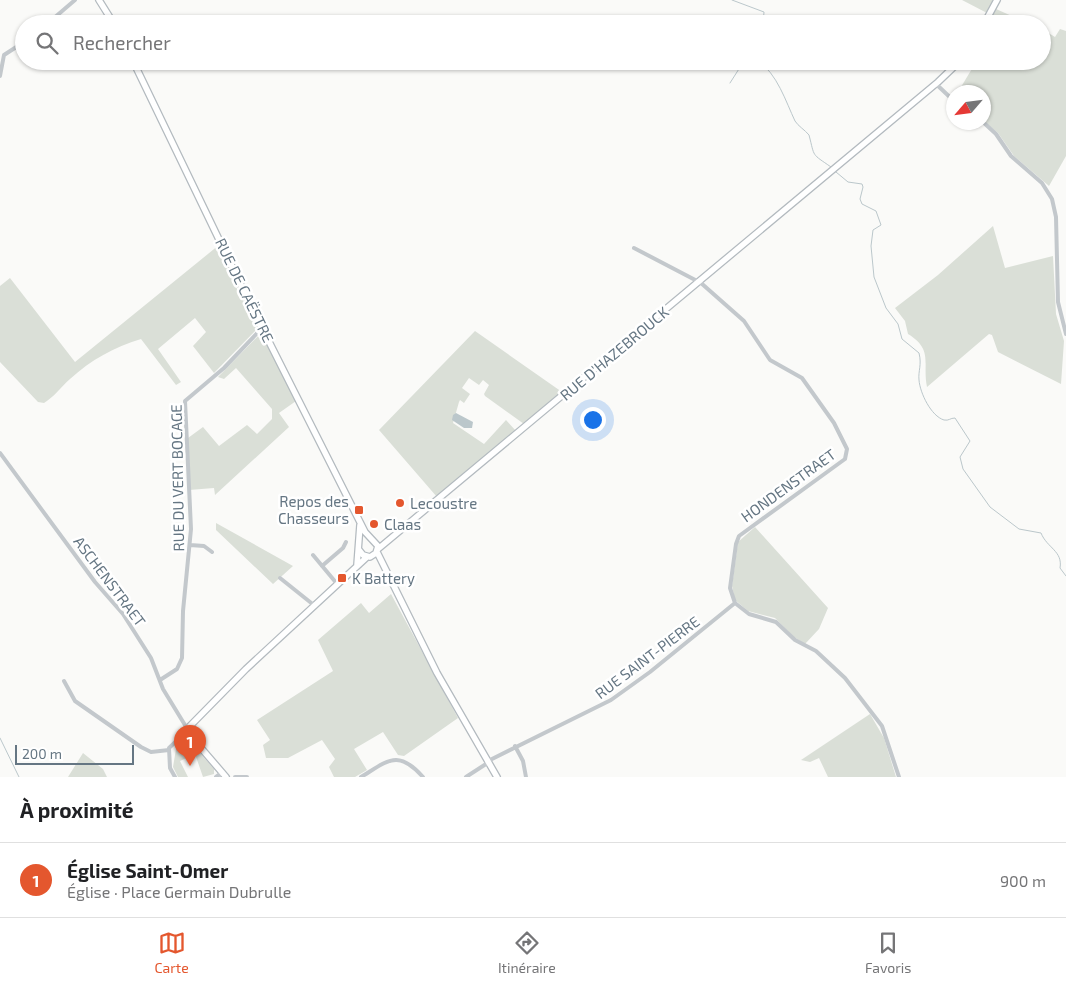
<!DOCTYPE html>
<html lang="fr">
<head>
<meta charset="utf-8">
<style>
  :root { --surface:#fff; --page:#f6f6f6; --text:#202124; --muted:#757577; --line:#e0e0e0; --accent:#e4572e }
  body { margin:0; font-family:"Exo 2",sans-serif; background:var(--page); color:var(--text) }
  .compass { position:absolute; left:946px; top:85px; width:45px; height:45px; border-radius:50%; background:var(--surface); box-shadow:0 1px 4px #0004; rotate:242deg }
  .scale { position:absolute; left:15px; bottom:12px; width:119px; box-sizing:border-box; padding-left:5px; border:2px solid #657683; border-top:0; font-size:14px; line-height:18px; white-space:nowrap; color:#657683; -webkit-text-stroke:4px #fff; paint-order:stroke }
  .you { position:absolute; left:592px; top:419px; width:18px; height:18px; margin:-12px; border:4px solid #fff; border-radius:50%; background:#1a73e8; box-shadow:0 0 0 8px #1a73e833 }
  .badge { display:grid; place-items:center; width:32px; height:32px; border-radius:50%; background:var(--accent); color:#fff; font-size:16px; font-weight:700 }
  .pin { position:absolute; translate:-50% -41px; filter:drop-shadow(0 1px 2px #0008) }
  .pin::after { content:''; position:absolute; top:26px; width:18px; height:15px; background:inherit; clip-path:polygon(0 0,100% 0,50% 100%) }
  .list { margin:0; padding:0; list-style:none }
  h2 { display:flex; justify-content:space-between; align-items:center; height:65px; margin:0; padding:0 20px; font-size:21px }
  h2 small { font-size:16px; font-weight:400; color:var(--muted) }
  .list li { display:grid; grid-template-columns:32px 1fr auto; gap:15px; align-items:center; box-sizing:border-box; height:75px; padding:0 20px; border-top:1px solid var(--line) }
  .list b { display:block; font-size:19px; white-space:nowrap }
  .list p { margin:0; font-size:16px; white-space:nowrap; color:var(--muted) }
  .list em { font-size:16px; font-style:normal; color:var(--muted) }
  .icon { flex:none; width:28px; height:28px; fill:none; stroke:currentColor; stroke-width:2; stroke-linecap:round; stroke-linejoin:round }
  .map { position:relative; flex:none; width:1066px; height:777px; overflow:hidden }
  .search { position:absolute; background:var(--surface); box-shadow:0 1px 4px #0004; left:15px; right:15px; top:15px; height:55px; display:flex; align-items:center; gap:12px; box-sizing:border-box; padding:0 18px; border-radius:28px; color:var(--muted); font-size:19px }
  .sheet { height:140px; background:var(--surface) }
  nav { display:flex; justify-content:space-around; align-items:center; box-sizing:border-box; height:70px; border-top:1px solid var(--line); background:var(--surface); font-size:14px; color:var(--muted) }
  nav a { display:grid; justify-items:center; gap:2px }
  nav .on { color:var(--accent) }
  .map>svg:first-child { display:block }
</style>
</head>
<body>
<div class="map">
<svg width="1066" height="777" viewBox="0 0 1066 777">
  <rect width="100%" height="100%" fill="#fafaf8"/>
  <path fill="#dadfd7" d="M 962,0 L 993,0 L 987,13 Z
    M 996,9 L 1030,24 L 988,24 Z
    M 1042,29 L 1055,37 L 1060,29 L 1066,31 L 1066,156 L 1049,186 L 1014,156 L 998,133 L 984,121 L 984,92 L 958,92 L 973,67 L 968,61 L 1042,61 Z
    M 993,226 L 1005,268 L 1053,256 L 1056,314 L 1064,341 L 1061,384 L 998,352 L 992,335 L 989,334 L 927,387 C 922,363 934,350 908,334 L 905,321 L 895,308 L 938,275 Z
    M 219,245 L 236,287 L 258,328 L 214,373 L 193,346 L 206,332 L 195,318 L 158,349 L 181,382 L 176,385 L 141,339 C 114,347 91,360 70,379 C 61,387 54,397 44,403 L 38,402 L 0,362 L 0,286 L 10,278 L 75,362 Z
    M 475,331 L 562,392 L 524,424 L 485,396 L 484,394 L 489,385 L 483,380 L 479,385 L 469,378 L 462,388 L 470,394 L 464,403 L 460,400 L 459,402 L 453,423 L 484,444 L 506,420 L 516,431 L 437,497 L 379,430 Z
    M 261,333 L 296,401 L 279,413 L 289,427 L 215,495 L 214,488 L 189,490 L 188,438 L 203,427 L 219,446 L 247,425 L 257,434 L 272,419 L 272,409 L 236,368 L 224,379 L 218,377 Z
    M 216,523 L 293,566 L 273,584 L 216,530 Z
    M 755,527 L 828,608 L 819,629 L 805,644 L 794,637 L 775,618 L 748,611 L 735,600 L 732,586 L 738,542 Z
    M 391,594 L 458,718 L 404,756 L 398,755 L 383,732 L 354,749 L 367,770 L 355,777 L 334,777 L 329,767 L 335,759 L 322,740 L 288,758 L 266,758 L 263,745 L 270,740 L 257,720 L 333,671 L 318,640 L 361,603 L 369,613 Z
    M 870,714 L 884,738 L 896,777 L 828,777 L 819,758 L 810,762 L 801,760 Z
    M 191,743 L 214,769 L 214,774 L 203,777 L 195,754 L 180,761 L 188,777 L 178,777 L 173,767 L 176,749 Z
    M 83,753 L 103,769 L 107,777 L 68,777 Z"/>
  <path fill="#bbc7cb" d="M 456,413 L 473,422 L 472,428 L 464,428 L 452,420 L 453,415 Z"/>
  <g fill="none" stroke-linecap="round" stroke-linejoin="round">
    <path stroke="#bbc7cb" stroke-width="1" d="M 732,0 L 764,12 L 763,24
      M 758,61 C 777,73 786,102 795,121 C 798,126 805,130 809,135 C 815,158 811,153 831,167
      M 730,83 L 744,61
      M 836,172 L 848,182 L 862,184 L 863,187 L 860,199 L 862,204 L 876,211 L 881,225 L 873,230 L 871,246 L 874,277 L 886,308 L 898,324 L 902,339 L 919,353 C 922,365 918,371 919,380 C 920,393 931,416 944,420 C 949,421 950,418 955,418 L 970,441 L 960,457 L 963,469 L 990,507 L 1019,529 L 1041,533 C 1047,548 1063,551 1060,568 L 1066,576
      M 0,738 L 19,777"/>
    <defs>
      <path id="secondary" d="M 99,0 L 114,24
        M 984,24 L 997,0
        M 133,61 L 252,308 L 365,532 L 378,546 L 376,553 L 370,557 L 363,555 L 359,550
        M 378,549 L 938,82 L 960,61
        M 377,552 L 437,673 L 497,777
        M 357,565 L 360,525
        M 226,777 L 189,734 L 189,727 L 246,669 L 367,557"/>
    </defs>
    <use href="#secondary" stroke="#b3babf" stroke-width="8"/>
    <path stroke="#c3c8cc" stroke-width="4" d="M 47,24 L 75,0
      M 0,76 L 4,55 L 24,42
      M 936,84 L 954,101
      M 983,122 L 996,134 L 1011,156 L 1042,183 L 1052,199 L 1056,217 L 1058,302 L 1066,334
      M 634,248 L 701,283 L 744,321 L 770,360 L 802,378 L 834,423 L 847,449 L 845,459 L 739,536 L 736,544 L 730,588 L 735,603 L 749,614 L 776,622 L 795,640 L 816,651 L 845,678 L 882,726 L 899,777
      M 0,453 L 95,582 L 123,614 L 151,658 L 163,689 L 188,730 L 169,748 L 170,768 L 175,777
      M 190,545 L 204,546 L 212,552
      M 313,555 L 338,585
      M 322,566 L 343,548 L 346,542
      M 280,578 L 315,606
      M 160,680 L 177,669 L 182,658 L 183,611 L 191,529 L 185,401 L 224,368 L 262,328
      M 64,681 L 75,701 L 141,747 L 151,752 L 169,750
      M 515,746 L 523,761 L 526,777
      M 488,761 L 611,700 L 650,672 L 735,603
      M 216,777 L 223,772
      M 235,777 L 247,777
      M 361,777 C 389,760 398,749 423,777
      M 466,777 L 489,762"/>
    <use href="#secondary" stroke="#fff" stroke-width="5.5"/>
  </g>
  <g fill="#e4572e" stroke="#fff" stroke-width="2">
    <circle cx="400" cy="503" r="5"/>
    <rect x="354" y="505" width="10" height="10" rx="2.5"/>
    <circle cx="374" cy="524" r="5"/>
    <rect x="337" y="573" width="10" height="10" rx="2.5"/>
  </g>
  <g text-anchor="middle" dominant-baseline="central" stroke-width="5" stroke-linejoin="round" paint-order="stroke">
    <g font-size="15" fill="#657683" stroke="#fff">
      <text transform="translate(245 290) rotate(64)">RUE DE CAËSTRE</text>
      <text transform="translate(614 353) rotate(-40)">RUE D'HAZEBROUCK</text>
      <text transform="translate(177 478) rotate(-91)">RUE DU VERT BOCAGE</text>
      <text transform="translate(788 485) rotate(-36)">HONDENSTRAET</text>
      <text transform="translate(110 581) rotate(53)">ASCHENSTRAET</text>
      <text transform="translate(647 657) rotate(-37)">RUE SAINT-PIERRE</text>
    </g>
    <g font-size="15" fill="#657683" stroke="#fff" text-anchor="start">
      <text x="349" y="501" text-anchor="end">Repos des<tspan x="349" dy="17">Chasseurs</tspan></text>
      <text x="410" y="503">Lecoustre</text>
      <text x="384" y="524">Claas</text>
      <text x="352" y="578">K Battery</text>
    </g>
  </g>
</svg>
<svg class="compass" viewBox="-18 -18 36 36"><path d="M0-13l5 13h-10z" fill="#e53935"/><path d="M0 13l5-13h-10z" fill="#757577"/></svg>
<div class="scale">200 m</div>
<div class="you"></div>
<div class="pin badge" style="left:190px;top:766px">1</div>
<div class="search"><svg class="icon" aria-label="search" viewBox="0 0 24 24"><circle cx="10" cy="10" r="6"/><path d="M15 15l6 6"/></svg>Rechercher</div>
</div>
<section class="sheet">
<h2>À proximité<small></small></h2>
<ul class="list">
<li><span class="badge">1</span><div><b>Église Saint-Omer</b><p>Église · Place Germain Dubrulle</p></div><em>900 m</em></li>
</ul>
</section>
<nav>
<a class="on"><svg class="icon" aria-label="map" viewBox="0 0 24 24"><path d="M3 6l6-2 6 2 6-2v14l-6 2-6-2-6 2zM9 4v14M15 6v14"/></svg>Carte</a>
<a><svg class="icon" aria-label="directions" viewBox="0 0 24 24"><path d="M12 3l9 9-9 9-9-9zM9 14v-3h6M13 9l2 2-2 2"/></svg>Itinéraire</a>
<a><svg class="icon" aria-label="saved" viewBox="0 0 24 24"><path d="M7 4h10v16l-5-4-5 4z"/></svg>Favoris</a>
</nav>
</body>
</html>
